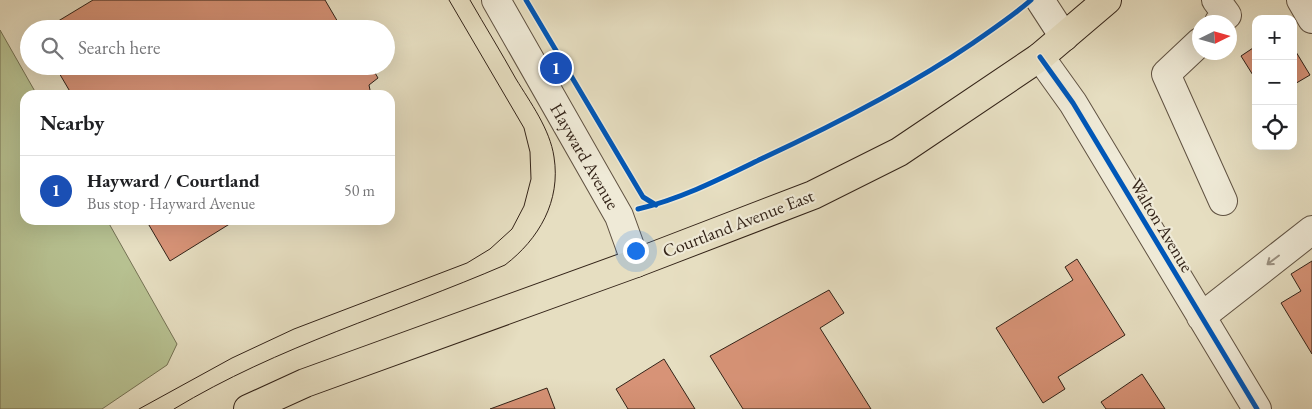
<!DOCTYPE html>
<html lang="en">
<head>
<meta charset="utf-8">
<style>
  :root { --surface:#fff; --page:#f6f6f6; --text:#202124; --muted:#757577; --line:#e0e0e0; --accent:#8f2418 }
  body { margin:0; font-family:"EB Garamond",serif; background:var(--page); color:var(--text) }
  .controls { position:absolute; right:15px; top:15px; display:grid; overflow:hidden; border-radius:10px; box-shadow:0 5px 20px #0002 }
  .controls button { width:45px; height:45px; display:grid; place-items:center; padding:0; border:0; border-bottom:1px solid var(--line); background:var(--surface); color:var(--text); font:25px sans-serif }
  .compass { position:absolute; left:1192px; top:15px; width:45px; height:45px; border-radius:50%; background:var(--surface); box-shadow:0 5px 20px #0002; rotate:85deg }
  .you { position:absolute; left:635px; top:250px; width:18px; height:18px; margin:-12px; border:4px solid #fff; border-radius:50%; background:#1a73e8; box-shadow:0 0 0 8px #1a73e833 }
  .badge { display:grid; place-items:center; width:32px; height:32px; border-radius:50%; background:var(--accent); color:#fff; font-size:16px; font-weight:700 }
  .pin { position:absolute; translate:-50% -50%; border:2px solid #fff; box-shadow:0 1px 5px #0006 }
  .list { margin:0; padding:0; list-style:none }
  h2 { display:flex; justify-content:space-between; align-items:center; height:65px; margin:0; padding:0 20px; font-size:21px }
  h2 small { font-size:16px; font-weight:400; color:var(--muted) }
  .list li { display:grid; grid-template-columns:32px 1fr auto; gap:15px; align-items:center; box-sizing:border-box; height:70px; padding:0 20px; border-top:1px solid var(--line) }
  .list b { display:block; font-size:19px; white-space:nowrap }
  .list p { margin:0; font-size:16px; white-space:nowrap; color:var(--muted) }
  .list em { font-size:16px; font-style:normal; color:var(--muted) }
  .icon { flex:none; width:28px; height:28px; fill:none; stroke:currentColor; stroke-width:2; stroke-linecap:round; stroke-linejoin:round }
  .map { position:relative; flex:none; width:1312px; height:409px; overflow:hidden }
  .search { position:absolute; background:var(--surface); box-shadow:0 5px 20px #0002; left:20px; top:20px; width:375px; height:55px; display:flex; align-items:center; gap:12px; box-sizing:border-box; padding:0 18px; border-radius:28px; color:var(--muted); font-size:19px }
  .panel { position:absolute; background:var(--surface); box-shadow:0 5px 20px #0002; left:20px; top:90px; width:375px; height:135px; border-radius:15px }
  .map>svg:first-child { display:block }
</style>
</head>
<body>
<div class="map">
<svg width="1312" height="409" viewBox="0 0 1312 409">
  <rect width="100%" height="100%" fill="#e6dec1"/>
  <filter id="stains"><feTurbulence type="fractalNoise" baseFrequency=".004" numOctaves="4"/><feColorMatrix values="0 0 0 0 .2 0 0 0 0 .09 0 0 0 0 .02 0 0 0 .5 -.17"/></filter>
  <radialGradient id="worn" r=".72"><stop offset=".6" stop-color="#630" stop-opacity="0"/><stop offset="1" stop-color="#630" stop-opacity=".3"/></radialGradient>
  <path fill="#b7c191" stroke="#757254" d="M 0,30 L 37,95 L 25,95 L 25,220 L 107,220 L 177,344 L 167,365 L 102,409 L 0,409 Z"/>
  <path fill="#d79377" stroke="#332318" d="M 93,0 L 325,0 L 342,29 L 45,29 Z
    M 1256,46 L 1256,80 L 1241,56 Z
    M 1293,47 L 1310,75 L 1293,85 Z
    M 55,66 L 371,66 L 378,78 L 369,85 L 371,95 L 72,95 Z
    M 146,220 L 236,220 L 170,261 Z
    M 1077,259 L 1125,335 L 1058,377 L 1065,389 L 1043,403 L 996,328 L 1073,280 L 1065,267 Z
    M 1312,261 L 1312,354 L 1281,303 L 1301,291 L 1291,274 Z
    M 829,290 L 844,313 L 820,328 L 871,409 L 743,409 L 710,356 Z
    M 664,359 L 695,409 L 628,409 L 616,389 Z
    M 1142,374 L 1165,409 L 1106,409 L 1101,402 Z
    M 547,388 L 555,409 L 490,409 Z"/>
  <g fill="none" stroke-linecap="round" stroke-linejoin="round">
    <defs>
      <path id="minor" d="M 496,0 L 619,216 L 636,263
        M 1040,0 L 1064,37
        M 1216,0 L 1227,15 L 1219,22
        M 1301,0 L 1312,19
        M 1200,42 L 1166,74 L 1223,201
        M 1040,57 L 1073,103 L 1257,409
        M 1201,317 L 1312,230"/>
      <path id="major" d="M 248,409 L 305,383 L 636,263 L 813,195 L 899,152 L 1040,57 L 1107,0"/>
    </defs>
    <use href="#minor" stroke="#605242" stroke-width="30"/>
    <use href="#major" stroke="#332318" stroke-width="30"/>
    <use href="#minor" stroke="#efead7" stroke-width="28"/>
    <use href="#major" stroke="#e6dec1" stroke-width="28"/>
    <path stroke="#332318" stroke-width="1" d="M 139,409 L 232,358 L 294,329 L 467,263 L 490,249 L 512,229 L 524,206 L 531,179 L 530,152 L 524,128 L 449,0
      M 174,409 C 278,346 394,313 505,265 C 539,239 561,201 554,157 C 550,129 530,102 516,79 C 501,52 485,26 470,0"/>
    <defs>
      <path id="cycleway" d="M 526,0 L 643,197 L 656,205
        M 1040,57 L 1073,103 L 1257,409
        M 638,209 C 681,199 722,178 761,159 C 834,125 907,88 973,43 C 993,29 1013,16 1031,0"/>
    </defs>
    <use href="#cycleway" stroke="#efead7" stroke-width="8"/>
    <use href="#cycleway" stroke="#0057b8" stroke-width="5"/>
  </g>
  <defs><path id="oneway-shaft" d="M-6 0H5M1.5-3L5.5 0L1.5 3" fill="none" stroke-width="1.6" stroke-linecap="round" stroke-linejoin="round" transform="scale(1.25)"/></defs>
  <use stroke="#9a9081" href="#oneway-shaft" transform="translate(1273 260) rotate(143)"/>
  <g text-anchor="middle" dominant-baseline="central" stroke-width="4.5" stroke-linejoin="round" paint-order="stroke">
    <g font-size="18" fill="#332318" stroke="#efead7">
      <text transform="translate(585 156) rotate(60)">Hayward Avenue</text>
      <text transform="translate(738 223) rotate(-21)">Courtland Avenue East</text>
      <text transform="translate(1162 225) rotate(59)">Walton Avenue</text>
    </g>
  </g>
  <rect width="100%" height="100%" filter="url(#stains)"/>
  <rect width="100%" height="100%" fill="url(#worn)"/>
</svg>
<div class="controls">
<button>+</button>
<button>−</button>
<button><svg class="icon" aria-label="locate" viewBox="0 0 24 24"><circle cx="12" cy="12" r="6"/><path d="M12 2v4M12 18v4M2 12h4M18 12h4"/></svg></button>
</div>
<svg class="compass" viewBox="-18 -18 36 36"><path d="M0-13l5 13h-10z" fill="#e53935"/><path d="M0 13l5-13h-10z" fill="#757577"/></svg>
<div class="you"></div>
<div class="pin badge" style="left:556px;top:68px;background:#1a4fb4">1</div>
<div class="search"><svg class="icon" aria-label="search" viewBox="0 0 24 24"><circle cx="10" cy="10" r="6"/><path d="M15 15l6 6"/></svg>Search here</div>
<section class="panel">
<h2>Nearby<small></small></h2>
<ul class="list">
<li><span class="badge" style="background:#1a4fb4">1</span><div><b>Hayward / Courtland</b><p>Bus stop · Hayward Avenue</p></div><em>50 m</em></li>
</ul>
</section>
</div>
</body>
</html>
